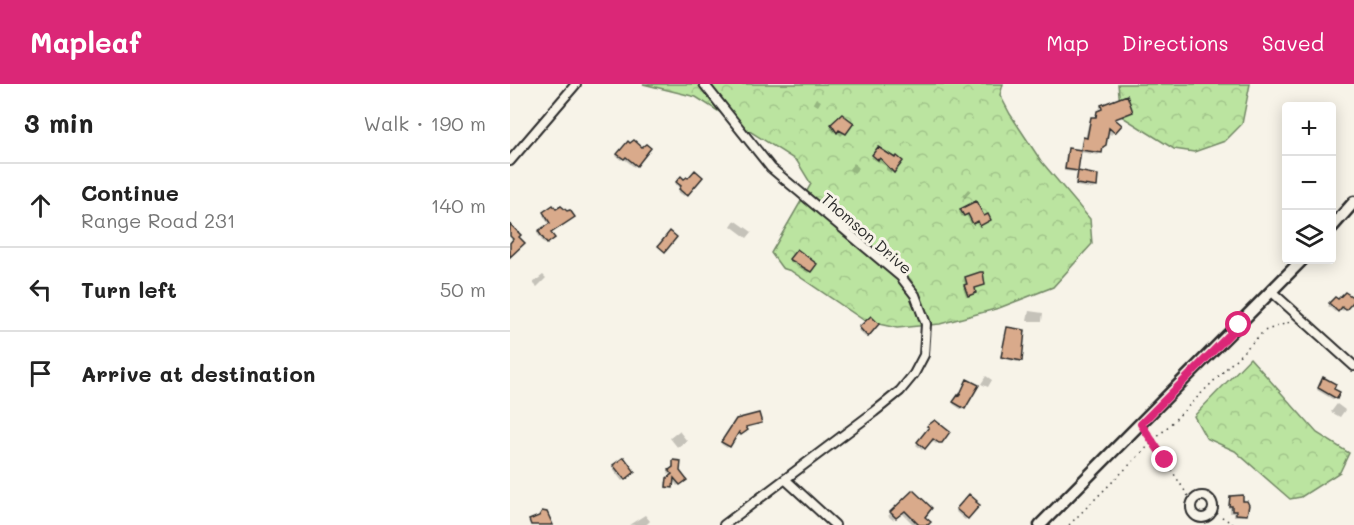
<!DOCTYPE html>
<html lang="en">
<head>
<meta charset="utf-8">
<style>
  :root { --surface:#fff; --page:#f2f2f2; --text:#222; --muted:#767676; --line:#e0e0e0; --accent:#db2777 }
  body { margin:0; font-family:Mali,sans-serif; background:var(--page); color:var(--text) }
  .controls { position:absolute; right:18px; top:18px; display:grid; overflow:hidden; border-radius:6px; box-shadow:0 3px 15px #0003 }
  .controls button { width:54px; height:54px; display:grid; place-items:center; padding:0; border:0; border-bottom:2px solid var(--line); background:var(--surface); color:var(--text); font:30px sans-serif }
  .stop { position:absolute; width:18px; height:18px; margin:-14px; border:4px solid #db2777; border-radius:50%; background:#fff }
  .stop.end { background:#db2777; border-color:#fff; box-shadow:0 2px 6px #0008 }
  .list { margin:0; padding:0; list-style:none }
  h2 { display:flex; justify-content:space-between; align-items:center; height:78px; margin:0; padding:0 24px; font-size:26px }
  h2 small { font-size:20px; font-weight:400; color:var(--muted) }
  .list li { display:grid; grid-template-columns:39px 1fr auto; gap:18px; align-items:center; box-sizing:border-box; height:84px; padding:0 24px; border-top:2px solid var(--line) }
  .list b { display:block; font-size:22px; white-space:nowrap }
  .list p { margin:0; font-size:20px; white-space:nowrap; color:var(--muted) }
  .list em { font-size:20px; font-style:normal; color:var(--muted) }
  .icon { flex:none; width:33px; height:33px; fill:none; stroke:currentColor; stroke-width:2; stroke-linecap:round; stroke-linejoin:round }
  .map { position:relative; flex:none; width:844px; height:441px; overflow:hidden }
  header { display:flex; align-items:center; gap:36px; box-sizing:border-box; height:84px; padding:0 30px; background:var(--accent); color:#fff }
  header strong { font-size:28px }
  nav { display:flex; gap:33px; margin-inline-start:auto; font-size:21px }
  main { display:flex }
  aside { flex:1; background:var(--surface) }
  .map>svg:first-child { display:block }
</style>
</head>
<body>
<header>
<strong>Mapleaf</strong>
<nav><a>Map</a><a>Directions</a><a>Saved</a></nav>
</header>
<main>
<aside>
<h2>3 min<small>Walk · 190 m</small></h2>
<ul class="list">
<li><svg class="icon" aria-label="ahead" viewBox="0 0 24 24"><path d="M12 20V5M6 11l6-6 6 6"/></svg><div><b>Continue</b><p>Range Road 231</p></div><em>140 m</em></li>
<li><svg class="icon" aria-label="left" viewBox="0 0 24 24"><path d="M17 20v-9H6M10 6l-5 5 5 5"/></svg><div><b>Turn left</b></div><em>50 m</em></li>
<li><svg class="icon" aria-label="arrive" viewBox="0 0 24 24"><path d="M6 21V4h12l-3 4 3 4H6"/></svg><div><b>Arrive at destination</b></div></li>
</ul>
</aside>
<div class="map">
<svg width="844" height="441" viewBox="0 0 844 441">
  <defs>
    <pattern id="forest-crowns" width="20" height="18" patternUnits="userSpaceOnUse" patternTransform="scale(1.5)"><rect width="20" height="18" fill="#bbe4a0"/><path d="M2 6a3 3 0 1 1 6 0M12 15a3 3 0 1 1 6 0" fill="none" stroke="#a1c48a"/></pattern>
  </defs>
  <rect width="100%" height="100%" fill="#f7f3e8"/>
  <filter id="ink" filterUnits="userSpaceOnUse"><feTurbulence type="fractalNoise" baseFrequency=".0167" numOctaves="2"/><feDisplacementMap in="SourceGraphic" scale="12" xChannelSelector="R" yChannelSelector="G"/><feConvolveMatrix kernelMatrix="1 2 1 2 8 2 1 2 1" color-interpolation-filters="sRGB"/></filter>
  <g filter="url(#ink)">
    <path fill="url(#forest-crowns)" stroke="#738866" stroke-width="1.5" d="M 133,0 L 493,0 L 490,11 L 500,30 L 531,77 L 580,135 L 582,160 L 543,203 L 489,224 L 430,240 L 387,244 L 355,237 L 281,187 L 272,184 L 261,169 L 301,100 L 287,77 L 186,13 Z
      M 608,0 L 740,0 L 732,40 L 715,57 L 684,68 L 664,65 L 611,32 Z
      M 740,274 L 807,349 L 839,369 L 830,388 L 791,413 L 780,415 L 725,367 L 696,354 L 684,332 Z"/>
    <path fill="#0003" d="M 306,14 L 311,17 L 308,22 L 303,19 Z
      M 592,22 L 622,27 L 604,36 L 610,41 L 601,51 L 596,47 L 591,68 L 588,71 L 569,68 L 567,86 L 565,88 L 554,87 L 556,68 L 558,66 L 570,68 L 571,58 L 575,55 L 579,37 L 590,28 L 589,25 Z
      M 332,32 L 337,46 L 331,52 L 326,47 L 324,49 L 320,43 Z
      M 118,59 L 132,65 L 139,64 L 124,83 L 113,74 L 111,76 L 106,72 Z
      M 369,65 L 385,76 L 391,77 L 381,89 L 376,86 L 376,82 L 361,74 Z
      M 344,79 L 349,84 L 344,89 L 339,85 Z
      M 569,89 L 587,92 L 585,103 L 583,105 L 565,102 Z
      M 190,93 L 174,112 L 168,108 L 171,105 L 165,100 L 171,94 L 174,97 Z
      M 458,105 L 461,107 L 455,114 L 452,112 Z
      M 451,126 L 477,138 L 468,142 L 465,138 L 461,140 L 456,131 L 452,133 L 449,128 Z
      M 45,128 L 39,149 L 41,156 L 34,160 L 27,149 L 39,141 L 33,131 Z
      M 225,136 L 242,148 L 237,154 L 221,142 Z
      M 287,167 L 305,181 L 298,189 L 279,177 Z
      M 33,191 L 36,194 L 27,203 L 23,199 Z
      M 456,194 L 473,201 L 463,205 L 464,209 L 463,211 L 456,213 L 453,204 L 455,202 L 454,196 Z
      M 825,215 L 842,217 L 833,227 L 829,224 L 825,228 L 818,222 Z
      M 519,227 L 533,229 L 532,237 L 517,237 Z
      M 361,234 L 367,240 L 355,253 L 348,246 Z
      M 497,245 L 510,276 L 508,278 L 490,274 Z
      M 476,292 L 482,296 L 478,303 L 471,300 Z
      M 812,297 L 822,305 L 826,314 L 824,316 L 807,306 Z
      M 446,314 L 454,324 L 452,326 L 443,320 Z
      M 827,320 L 835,326 L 830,333 L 821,328 Z
      M 250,338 L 234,344 L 236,346 L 229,352 L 227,349 L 217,364 L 211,360 L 224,339 Z
      M 425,338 L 438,348 L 426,360 L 420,356 L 412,366 L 406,361 L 418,346 L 416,345 Z
      M 169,347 L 177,357 L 168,364 L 160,354 Z
      M 113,375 L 123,388 L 112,397 L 102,384 Z
      M 164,377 L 175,396 L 167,402 L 162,395 L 161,403 L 159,405 L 155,404 L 155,398 L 161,393 L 158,389 L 161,386 Z
      M 403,408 L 413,433 L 416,441 L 404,441 L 391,428 L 383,436 L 378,432 Z
      M 459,412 L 468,422 L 455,436 L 446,428 Z
      M 720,413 L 735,430 L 733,432 L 724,432 L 724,429 L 720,429 L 720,424 L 718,424 Z
      M 135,431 L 140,437 L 136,441 L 119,441 Z"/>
    <path fill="#d9aa8b" stroke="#2b2b2b" stroke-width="1.5" d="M 617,11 L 623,28 L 605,35 L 612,41 L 605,49 L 599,44 L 596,61 L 593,63 L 592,69 L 571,66 L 573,53 L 577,54 L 581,33 L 586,33 L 587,27 L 592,25 L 591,21 Z
      M 332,30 L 344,39 L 336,50 L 329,46 L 327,49 L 321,40 Z
      M 124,56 L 132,63 L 136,60 L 141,64 L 127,82 L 116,73 L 114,75 L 107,70 L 118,57 L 120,59 Z
      M 368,63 L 385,74 L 387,72 L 393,77 L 384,89 L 370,74 L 368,76 L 362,71 Z
      M 558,64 L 571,66 L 568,87 L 555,85 Z
      M 185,86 L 193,93 L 177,112 L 169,105 L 171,102 L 166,98 L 171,92 L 174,95 L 177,93 L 178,94 Z
      M 568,87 L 588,91 L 587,103 L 566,100 Z
      M 466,117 L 474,132 L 478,130 L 481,136 L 470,142 L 468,137 L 463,140 L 458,130 L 454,132 L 450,125 Z
      M 43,121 L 46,125 L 51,122 L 57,127 L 60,126 L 65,133 L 41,149 L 45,154 L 37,160 L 28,147 L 40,139 L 33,128 Z
      M 0,140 L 11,151 L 9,153 L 15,159 L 0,173 L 0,159 L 3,155 L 0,152 Z
      M 160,147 L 167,153 L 155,168 L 148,162 Z
      M 287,165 L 307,180 L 301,188 L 279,175 Z
      M 470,188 L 473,188 L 475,201 L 465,204 L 466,209 L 458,212 L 454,201 L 457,200 L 455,193 Z
      M 835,208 L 844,214 L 844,217 L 836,226 L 832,223 L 828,228 L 819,219 L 825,213 L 828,215 Z
      M 361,232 L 369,240 L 358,253 L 349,243 Z
      M 497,243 L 515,246 L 512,277 L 491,273 Z
      M 813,293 L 826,300 L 824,305 L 830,308 L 827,315 L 808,304 Z
      M 457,295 L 469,301 L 455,325 L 443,318 L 448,311 L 449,312 Z
      M 249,329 L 252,339 L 236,343 L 238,346 L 231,351 L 229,348 L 220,363 L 211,358 L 226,335 Z
      M 425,336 L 440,348 L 432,359 L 429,359 L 423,355 L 415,365 L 407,358 L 419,343 L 417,342 Z
      M 114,373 L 125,388 L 115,396 L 103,381 Z
      M 163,376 L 171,377 L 170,387 L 177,396 L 170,401 L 164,394 L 163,404 L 156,403 L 157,394 L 162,390 L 159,386 L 163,383 Z
      M 403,406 L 422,424 L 415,433 L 421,438 L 418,441 L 409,441 L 395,427 L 386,434 L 380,428 Z
      M 459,410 L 467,417 L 466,418 L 470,421 L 458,435 L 446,425 Z
      M 733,411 L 733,417 L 737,417 L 739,421 L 737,431 L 726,430 L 726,427 L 722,427 L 722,422 L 719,422 L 720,412 Z
      M 32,427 L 37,428 L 43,441 L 21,441 L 19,436 L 29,432 Z"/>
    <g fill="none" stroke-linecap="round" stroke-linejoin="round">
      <defs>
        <path id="street" d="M 194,0 L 261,84 L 391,193 L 405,211 L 416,240 L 414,271 L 404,290 L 390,307 L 364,328 L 214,441
          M 0,77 L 66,0
          M 762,208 L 844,282
          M 276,396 L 325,441
          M681 423a11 11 0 1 1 22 0a11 11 0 1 1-22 0Z"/>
        <path id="secondary" d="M 822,143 L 844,118
          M 530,441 L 792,176"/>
      </defs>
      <use href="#street" stroke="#2b2b2b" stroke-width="12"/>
      <use href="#secondary" stroke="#2b2b2b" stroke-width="15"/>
      <path stroke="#2b2b2b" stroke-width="1.5" stroke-dasharray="1.5 4.5" stroke-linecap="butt" d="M 635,345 L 682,418
        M 702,426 L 724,441
        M 559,441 L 754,247 L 783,237"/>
      <use href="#street" stroke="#f7f3e8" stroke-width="8"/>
      <use href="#secondary" stroke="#f7f3e8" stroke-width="10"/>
    </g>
  </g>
  <g fill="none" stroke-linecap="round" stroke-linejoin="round" filter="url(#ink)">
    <path stroke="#db2777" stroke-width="8" d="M 655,376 L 631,340 L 729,241"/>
  </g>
  <g text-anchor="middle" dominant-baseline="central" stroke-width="6" stroke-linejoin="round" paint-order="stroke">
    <g font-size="16" fill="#2b2b2b" stroke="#f7f3e8">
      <text transform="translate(357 149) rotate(41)">Thomson Drive</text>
    </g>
  </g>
</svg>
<div class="controls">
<button>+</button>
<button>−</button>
<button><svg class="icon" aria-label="layers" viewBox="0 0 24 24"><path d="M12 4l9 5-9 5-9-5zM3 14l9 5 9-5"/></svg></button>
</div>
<div class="stop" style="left:729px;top:241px"></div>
<div class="stop end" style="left:655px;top:376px"></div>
</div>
</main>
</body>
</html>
